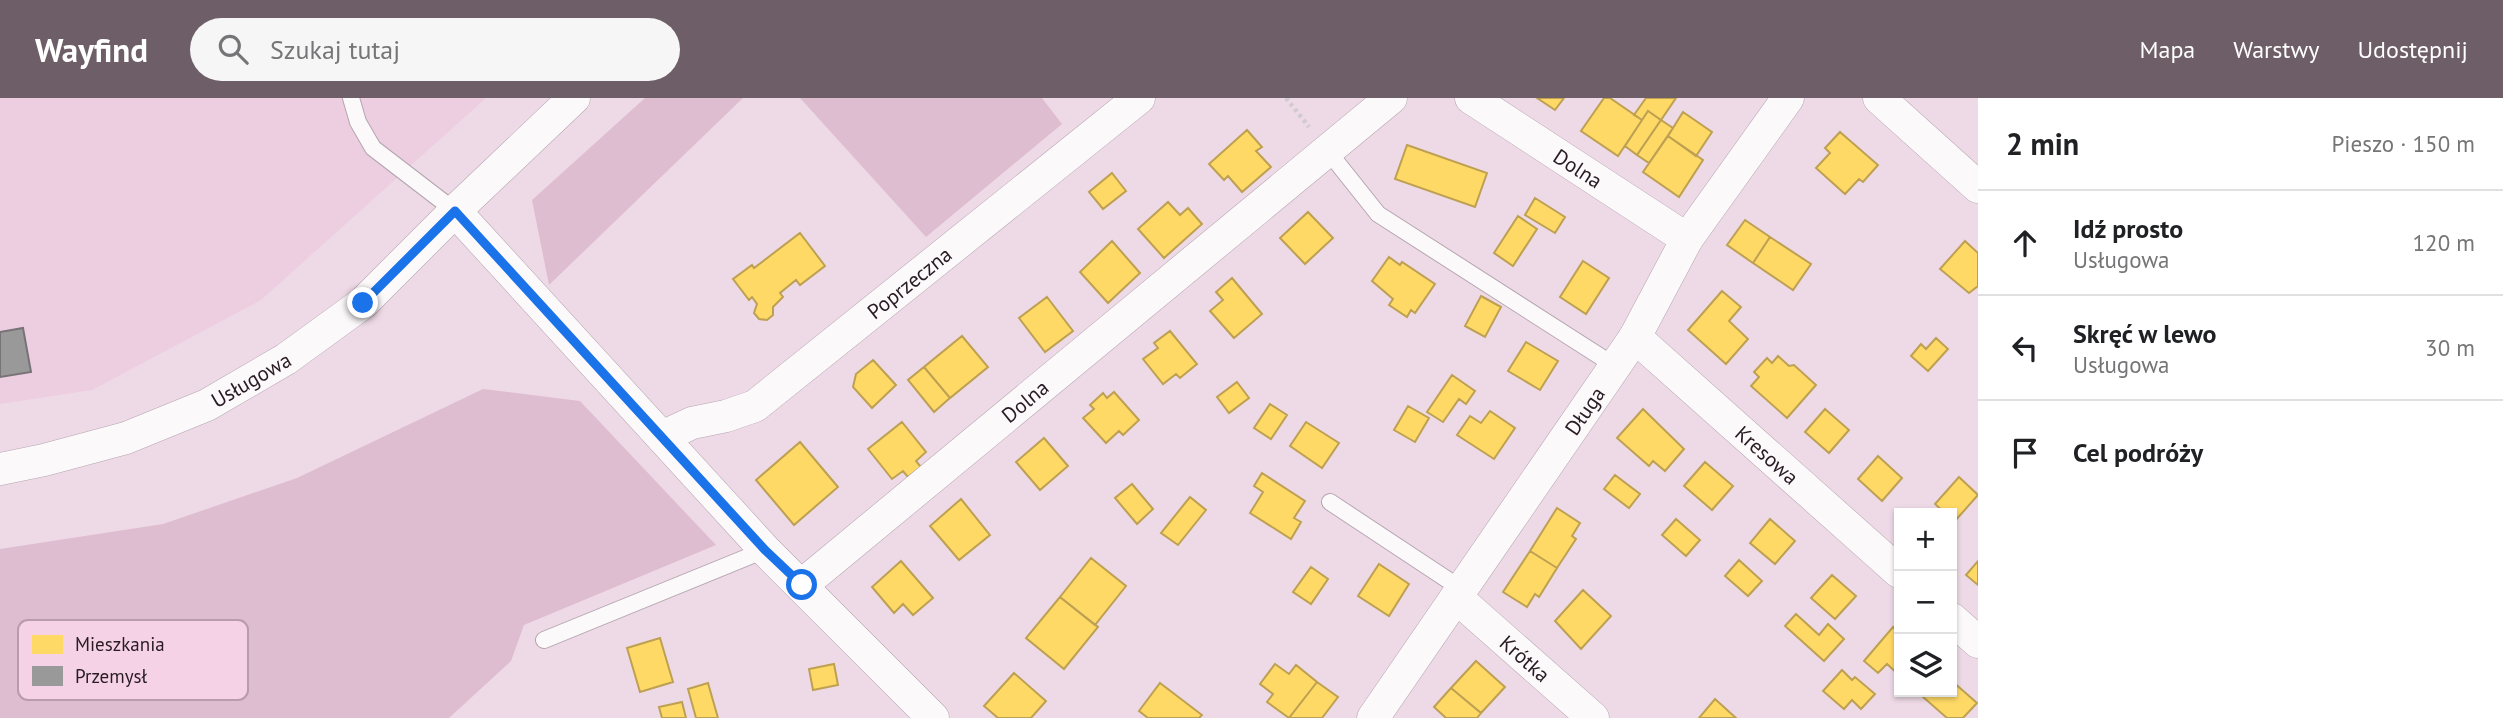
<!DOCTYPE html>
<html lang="pl">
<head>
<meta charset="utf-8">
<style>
  :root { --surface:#fff; --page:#f6f6f6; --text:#202124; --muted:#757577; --line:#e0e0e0; --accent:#6d5e67 }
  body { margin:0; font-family:"PT Sans",sans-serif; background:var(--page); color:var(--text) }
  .controls { position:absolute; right:21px; bottom:21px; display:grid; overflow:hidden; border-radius:0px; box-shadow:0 2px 5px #0004 }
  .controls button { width:63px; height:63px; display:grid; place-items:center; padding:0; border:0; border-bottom:2px solid var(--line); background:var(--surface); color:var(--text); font:35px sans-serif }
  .stop { position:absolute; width:21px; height:21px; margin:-16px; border:5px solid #1a73e8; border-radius:50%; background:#fff }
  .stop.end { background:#1a73e8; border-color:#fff; box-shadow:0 2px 7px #0008 }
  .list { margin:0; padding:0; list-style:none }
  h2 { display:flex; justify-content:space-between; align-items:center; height:91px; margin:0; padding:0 28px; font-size:30px }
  h2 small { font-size:23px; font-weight:400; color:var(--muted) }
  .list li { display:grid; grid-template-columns:46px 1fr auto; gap:21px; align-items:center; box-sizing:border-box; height:105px; padding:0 28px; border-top:2px solid var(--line) }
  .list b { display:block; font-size:26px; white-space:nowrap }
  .list p { margin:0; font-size:23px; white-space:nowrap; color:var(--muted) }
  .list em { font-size:23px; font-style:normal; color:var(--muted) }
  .icon { flex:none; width:38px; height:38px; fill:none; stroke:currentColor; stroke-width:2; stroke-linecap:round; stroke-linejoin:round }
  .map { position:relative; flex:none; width:1978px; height:620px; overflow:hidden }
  header { display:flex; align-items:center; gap:42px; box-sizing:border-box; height:98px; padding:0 35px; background:var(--accent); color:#fff }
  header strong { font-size:33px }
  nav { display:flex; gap:38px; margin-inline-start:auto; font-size:24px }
  .search { width:490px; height:63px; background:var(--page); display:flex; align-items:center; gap:18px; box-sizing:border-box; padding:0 24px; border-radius:38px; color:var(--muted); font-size:26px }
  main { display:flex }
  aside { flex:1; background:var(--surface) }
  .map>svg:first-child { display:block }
</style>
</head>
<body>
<header>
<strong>Wayfind</strong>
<div class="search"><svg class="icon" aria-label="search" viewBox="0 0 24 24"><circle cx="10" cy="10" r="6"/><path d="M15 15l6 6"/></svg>Szukaj tutaj</div>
<nav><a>Mapa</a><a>Warstwy</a><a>Udostępnij</a></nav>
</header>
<main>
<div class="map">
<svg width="1978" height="620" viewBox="0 0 1978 620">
  <rect width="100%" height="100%" fill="#eedae6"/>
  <path fill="#edcde0" d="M 0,0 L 486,0 L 261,202 L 92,292 L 0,306 Z"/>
  <path fill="#dfbdd1" d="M 645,0 L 743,0 L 549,187 L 532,102 Z
    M 800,0 L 1042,0 L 1062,26 L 926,139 Z
    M 483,291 L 580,303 L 716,447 L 524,527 L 511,563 L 449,620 L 0,620 L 0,451 L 163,426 L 297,380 Z"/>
  <path fill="#ffd966" stroke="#bea052" stroke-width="2" d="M 1537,0 L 1564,0 L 1555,12 Z
    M 1604,0 L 1610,0 L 1642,22 L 1618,58 L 1581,33 Z
    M 1646,0 L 1676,0 L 1661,22 L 1648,13 L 1642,22 L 1634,17 Z
    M 1648,13 L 1661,22 L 1637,57 L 1625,48 Z
    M 1683,14 L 1712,34 L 1696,58 L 1668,38 Z
    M 1661,22 L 1673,30 L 1649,65 L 1637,57 Z
    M 1247,32 L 1262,49 L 1256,53 L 1271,69 L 1242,94 L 1228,78 L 1224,82 L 1209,66 Z
    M 1840,34 L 1878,67 L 1863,84 L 1859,81 L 1845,96 L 1816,70 L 1830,55 L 1825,50 Z
    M 1668,38 L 1703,62 L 1679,99 L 1643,74 Z
    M 1407,47 L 1487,75 L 1475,109 L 1395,81 Z
    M 1112,75 L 1126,93 L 1103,111 L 1089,94 Z
    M 1535,100 L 1565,119 L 1555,135 L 1525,117 Z
    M 1168,104 L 1180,117 L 1188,110 L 1202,126 L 1164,160 L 1138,131 Z
    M 1308,114 L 1333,140 L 1305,166 L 1280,140 Z
    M 1518,118 L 1537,131 L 1513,168 L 1494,155 Z
    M 1745,122 L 1770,139 L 1753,165 L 1727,147 Z
    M 800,135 L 825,168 L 800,187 L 796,182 L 780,195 L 783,199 L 773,209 L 773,217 L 767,222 L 759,221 L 754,215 L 757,206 L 752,199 L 749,202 L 733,181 L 752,167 L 754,170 Z
    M 1770,139 L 1811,166 L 1793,192 L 1753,165 Z
    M 1112,143 L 1140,175 L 1108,205 L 1080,174 Z
    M 1965,143 L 1978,155 L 1978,188 L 1969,195 L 1940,171 Z
    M 1389,159 L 1400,167 L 1402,164 L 1435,186 L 1415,215 L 1411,212 L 1407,219 L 1389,207 L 1393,201 L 1372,183 Z
    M 1583,163 L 1609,180 L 1586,216 L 1560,199 Z
    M 1232,180 L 1262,216 L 1234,240 L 1210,213 L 1223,202 L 1216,194 Z
    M 1722,193 L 1741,209 L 1729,223 L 1748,241 L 1726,266 L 1688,232 Z
    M 1481,198 L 1501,209 L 1485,239 L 1465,228 Z
    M 1047,199 L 1073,233 L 1045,254 L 1019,220 Z
    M 1170,233 L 1197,266 L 1180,280 L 1176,276 L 1163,286 L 1143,261 L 1158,250 L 1154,245 Z
    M 962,238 L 988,269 L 950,300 L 924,269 Z
    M 1936,240 L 1948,251 L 1928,273 L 1911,258 L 1921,246 L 1926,251 Z
    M 1526,244 L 1558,263 L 1540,292 L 1508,273 Z
    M 1778,258 L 1789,268 L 1794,267 L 1816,287 L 1787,320 L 1751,288 L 1759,279 L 1754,274 L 1767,260 L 1772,265 Z
    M 873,262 L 896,287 L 872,310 L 853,289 L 856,276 Z
    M 924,269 L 950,300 L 934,314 L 908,282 Z
    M 1452,277 L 1475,293 L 1466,306 L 1459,301 L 1443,324 L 1427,314 Z
    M 1237,284 L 1249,300 L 1229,315 L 1217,299 Z
    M 1114,294 L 1139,322 L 1123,337 L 1119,333 L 1106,345 L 1083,320 L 1094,311 L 1090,307 L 1103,295 L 1107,300 Z
    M 1270,306 L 1287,317 L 1271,341 L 1254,330 Z
    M 1408,308 L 1429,320 L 1415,344 L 1394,332 Z
    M 1643,311 L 1684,351 L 1665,373 L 1653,363 L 1649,368 L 1617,340 Z
    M 1825,311 L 1849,332 L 1829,355 L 1805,334 Z
    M 1490,313 L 1515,330 L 1494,361 L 1457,337 L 1470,318 L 1481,325 Z
    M 902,324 L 926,354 L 916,363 L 921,369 L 908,379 L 903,373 L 892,381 L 868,351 Z
    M 1306,324 L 1339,345 L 1322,370 L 1290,348 Z
    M 1044,340 L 1068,368 L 1040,392 L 1016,364 Z
    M 800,344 L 838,389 L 794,427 L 756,382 Z
    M 1878,358 L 1902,380 L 1882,403 L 1858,381 Z
    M 1705,364 L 1733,388 L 1712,412 L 1684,388 Z
    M 1262,375 L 1305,403 L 1294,420 L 1301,424 L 1291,441 L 1250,415 L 1263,394 L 1254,388 Z
    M 1615,377 L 1640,396 L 1629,410 L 1604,391 Z
    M 1959,379 L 1978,397 L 1954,424 L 1952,415 L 1945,415 L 1935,406 Z
    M 1132,386 L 1153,411 L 1137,426 L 1115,400 Z
    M 1190,399 L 1206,412 L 1178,447 L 1161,435 Z
    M 961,401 L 990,437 L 959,462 L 930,428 Z
    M 1557,410 L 1580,425 L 1572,438 L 1576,441 L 1557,470 L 1530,453 Z
    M 1676,421 L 1700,442 L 1686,458 L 1662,437 Z
    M 1770,421 L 1795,443 L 1775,466 L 1750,445 Z
    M 1530,453 L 1557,470 L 1539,499 L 1535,496 L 1527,509 L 1503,494 Z
    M 1091,460 L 1126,488 L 1095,527 L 1060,499 Z
    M 1739,462 L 1762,483 L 1748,498 L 1725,478 Z
    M 901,463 L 933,500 L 913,517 L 903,506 L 894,515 L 872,489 Z
    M 1978,463 L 1978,487 L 1966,477 Z
    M 1379,466 L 1409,486 L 1389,518 L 1358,498 Z
    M 1311,469 L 1328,481 L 1311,506 L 1293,494 Z
    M 1832,477 L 1856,498 L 1835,521 L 1811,500 Z
    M 1583,492 L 1611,518 L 1581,551 L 1555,523 Z
    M 1060,499 L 1098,529 L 1064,571 L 1026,540 Z
    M 1796,516 L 1819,537 L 1828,526 L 1844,541 L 1824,563 L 1785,528 Z
    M 1893,529 L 1899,535 L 1899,577 L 1887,566 L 1878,575 L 1864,563 Z
    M 660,540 L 673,584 L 640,594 L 627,550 Z
    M 1476,563 L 1505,589 L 1481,615 L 1451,590 Z
    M 834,566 L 838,587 L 813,592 L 809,571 Z
    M 1275,566 L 1289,576 L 1296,567 L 1317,584 L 1289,620 L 1267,604 L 1273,596 L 1260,586 Z
    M 1842,572 L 1852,582 L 1855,579 L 1875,596 L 1861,611 L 1852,602 L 1844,611 L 1823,593 Z
    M 1014,575 L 1046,603 L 1031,620 L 998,620 L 984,608 Z
    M 1952,583 L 1977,605 L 1963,620 L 1947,620 L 1923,599 L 1927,594 L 1952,594 Z
    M 1317,584 L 1338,599 L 1322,620 L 1289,620 Z
    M 708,585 L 718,620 L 696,620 L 688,591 Z
    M 1160,585 L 1202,617 L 1199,620 L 1148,620 L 1139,613 Z
    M 1451,590 L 1481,615 L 1477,620 L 1446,620 L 1434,609 Z
    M 1715,601 L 1736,620 L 1699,620 Z
    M 682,604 L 686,620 L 662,620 L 659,609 Z"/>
  <path fill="#999" stroke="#777376" stroke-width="2" d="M 23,230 L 31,274 L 0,279 L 0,234 Z"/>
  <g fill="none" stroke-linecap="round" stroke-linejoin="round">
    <defs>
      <path id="service" d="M 351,0 L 358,24 L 373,50 L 455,113
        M 1327,52 L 1378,116 L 1615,268
        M 1330,404 L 1463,492
        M 544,542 L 765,452"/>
      <g id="minor">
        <path id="s1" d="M 1471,0 L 1687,141"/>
        <path d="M 1879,0 L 1978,89"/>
        <path d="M 455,113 L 765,452 L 933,620"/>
        <path id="s2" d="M 1635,239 L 1899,474"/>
        <path id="s3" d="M 662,339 L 692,325 L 726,318 L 755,308 L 1139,0"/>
        <path id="s4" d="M 0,371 L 44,362 L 126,340 L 207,307 L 286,261 L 363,205 L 455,113 L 574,0"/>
        <path id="s5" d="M 802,487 L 1391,0"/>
        <path id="s6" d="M 1457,500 L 1593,620"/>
        <path d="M 1952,521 L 1978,544"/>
        <path id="s7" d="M 1373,620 L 1635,239 L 1687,141 L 1788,0"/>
      </g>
    </defs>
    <use href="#service" stroke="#b4a5ae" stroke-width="18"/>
    <use href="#minor" stroke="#b4a5ae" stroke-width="33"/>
    <path stroke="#d1cbce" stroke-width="4.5" stroke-dasharray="3.5 3.5" stroke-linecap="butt" d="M 1286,0 L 1309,29"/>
    <use href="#service" stroke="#fcf9fb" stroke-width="16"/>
    <use href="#minor" stroke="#fcf9fb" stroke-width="32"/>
  </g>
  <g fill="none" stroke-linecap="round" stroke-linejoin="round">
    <path stroke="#1a73e8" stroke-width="9" d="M 363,205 L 455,113 L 765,452 L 802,487"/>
  </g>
  <g text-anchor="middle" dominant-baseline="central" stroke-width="7" stroke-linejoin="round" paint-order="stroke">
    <g font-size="21" fill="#281b23" stroke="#f6d2e7">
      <text stroke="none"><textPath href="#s1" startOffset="128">Dolna</textPath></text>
      <text stroke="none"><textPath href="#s3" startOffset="296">Poprzeczna</textPath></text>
      <text stroke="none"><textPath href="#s4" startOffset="268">Usługowa</textPath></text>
      <text stroke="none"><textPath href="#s5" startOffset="289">Dolna</textPath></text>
      <text stroke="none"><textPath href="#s7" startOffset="373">Długa</textPath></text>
      <text stroke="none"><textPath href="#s2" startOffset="177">Kresowa</textPath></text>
      <text stroke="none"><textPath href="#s6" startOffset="91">Krótka</textPath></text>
    </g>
  </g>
  <rect x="18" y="522" width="230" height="80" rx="10" fill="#f6d2e7" stroke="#b89bac" stroke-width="2"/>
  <rect x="32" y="537" width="31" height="19" fill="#ffd966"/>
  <rect x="32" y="568" width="31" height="20" fill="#999"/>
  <g font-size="19" fill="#281b23">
    <text x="75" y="553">Mieszkania</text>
    <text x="75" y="585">Przemysł</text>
  </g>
</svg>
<div class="controls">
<button>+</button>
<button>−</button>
<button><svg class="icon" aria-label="layers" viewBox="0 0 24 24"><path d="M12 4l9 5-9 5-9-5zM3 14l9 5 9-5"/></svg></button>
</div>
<div class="stop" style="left:802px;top:487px"></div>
<div class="stop end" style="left:363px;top:205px"></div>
</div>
<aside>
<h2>2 min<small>Pieszo · 150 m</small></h2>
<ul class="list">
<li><svg class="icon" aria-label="ahead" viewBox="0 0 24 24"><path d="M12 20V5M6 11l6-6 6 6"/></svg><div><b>Idź prosto</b><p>Usługowa</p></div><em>120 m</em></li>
<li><svg class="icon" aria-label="left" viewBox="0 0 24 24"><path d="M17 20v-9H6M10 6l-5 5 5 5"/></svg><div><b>Skręć w lewo</b><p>Usługowa</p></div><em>30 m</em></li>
<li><svg class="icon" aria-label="arrive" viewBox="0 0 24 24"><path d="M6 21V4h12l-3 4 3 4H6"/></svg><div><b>Cel podróży</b></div></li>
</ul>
</aside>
</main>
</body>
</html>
